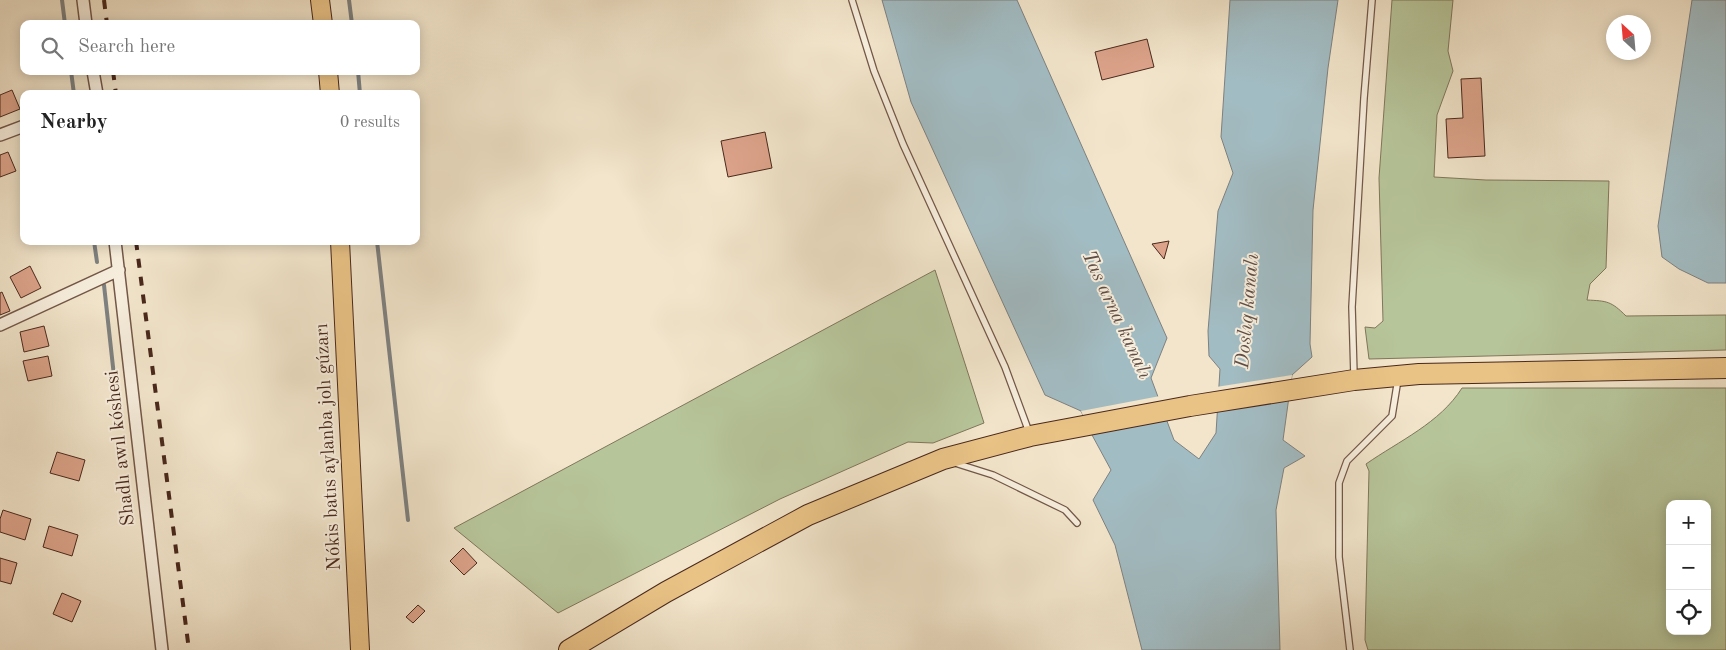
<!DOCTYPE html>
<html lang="en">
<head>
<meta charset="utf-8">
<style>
  :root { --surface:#fff; --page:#f6f6f6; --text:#222; --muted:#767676; --line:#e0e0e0 }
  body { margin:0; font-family:"Old Standard TT",serif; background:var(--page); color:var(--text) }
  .controls { position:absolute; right:15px; bottom:15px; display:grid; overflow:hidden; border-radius:10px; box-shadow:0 2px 12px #0003 }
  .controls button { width:45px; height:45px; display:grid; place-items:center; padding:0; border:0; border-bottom:1px solid var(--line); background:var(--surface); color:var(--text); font:25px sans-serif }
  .compass { position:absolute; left:1606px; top:15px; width:45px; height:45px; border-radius:50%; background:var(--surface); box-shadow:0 2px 12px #0003; rotate:334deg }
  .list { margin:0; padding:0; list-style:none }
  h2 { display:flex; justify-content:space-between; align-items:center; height:65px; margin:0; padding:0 20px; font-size:21px }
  h2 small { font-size:16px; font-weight:400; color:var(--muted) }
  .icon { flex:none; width:28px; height:28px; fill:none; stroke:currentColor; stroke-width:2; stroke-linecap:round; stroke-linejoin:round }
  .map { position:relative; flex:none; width:1726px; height:650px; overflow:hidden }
  .search { position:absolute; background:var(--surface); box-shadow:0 2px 12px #0003; left:20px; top:20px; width:400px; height:55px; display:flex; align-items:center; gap:12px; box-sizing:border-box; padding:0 18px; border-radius:10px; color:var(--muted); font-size:19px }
  .panel { position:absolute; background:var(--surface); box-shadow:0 2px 12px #0003; left:20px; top:90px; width:400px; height:155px; border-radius:10px }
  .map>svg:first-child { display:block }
</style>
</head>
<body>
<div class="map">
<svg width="1726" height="650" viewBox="0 0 1726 650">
  <rect width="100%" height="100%" fill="#f2e5cb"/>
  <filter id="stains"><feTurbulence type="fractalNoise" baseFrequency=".004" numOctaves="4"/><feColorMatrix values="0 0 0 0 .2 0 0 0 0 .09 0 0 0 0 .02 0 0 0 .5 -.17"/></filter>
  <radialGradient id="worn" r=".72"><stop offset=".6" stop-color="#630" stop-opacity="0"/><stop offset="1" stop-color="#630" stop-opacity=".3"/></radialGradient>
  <path fill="#b7c59a" stroke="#80765b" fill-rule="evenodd" d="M 1392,0 L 1453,0 L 1448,51 L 1453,71 L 1437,115 L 1434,177 L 1486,180 L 1609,181 L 1606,268 L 1590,284 L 1587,300 C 1607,301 1611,301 1626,316 L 1726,315 L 1726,350 L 1369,359 L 1365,327 L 1375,328 L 1383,321 L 1379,178 Z
    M 935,270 L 984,423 L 933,443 L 908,442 L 780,499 L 558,613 L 454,528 Z
    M 1462,388 L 1726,388 L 1726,650 L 1368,650 L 1365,640 L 1369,471 L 1366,464 C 1399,441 1440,423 1462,388 ZM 1670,504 L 1707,504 L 1707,631 L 1670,631 Z"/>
  <path fill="#a2bcc3" stroke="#7e8180" d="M 882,0 L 1017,0 L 1167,338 L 1151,378 L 1174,440 L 1199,459 L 1216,433 L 1220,369 L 1209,356 L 1208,331 L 1218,211 L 1233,173 L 1221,137 L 1230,0 L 1338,0 L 1328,68 L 1313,210 L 1310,344 L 1312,357 L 1292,375 L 1283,440 L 1305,456 L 1284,468 L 1276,510 L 1280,650 L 1142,650 L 1115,545 L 1093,500 L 1111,470 L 1092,435 L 1081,411 L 1045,395 L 911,102 Z
    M 1692,0 L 1726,0 L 1726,283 L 1708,283 L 1679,269 L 1662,257 L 1658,226 Z"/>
  <path fill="#f2e5cb" d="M 1292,375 L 1289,401 L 1215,412 L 1216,387 Z
    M 1160,396 L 1169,419 L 1092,435 L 1081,411 Z"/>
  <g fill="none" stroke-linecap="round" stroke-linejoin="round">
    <path stroke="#7e8180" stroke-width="4" d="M 62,0 L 65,24
      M 349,0 L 352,24
      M 71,71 L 74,94
      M 358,71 L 360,94
      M 94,241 L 97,262
      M 377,241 L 408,520
      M 104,285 L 114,376"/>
  </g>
  <path fill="#dca38a" stroke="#49281c" d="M 1147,39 L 1154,67 L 1102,80 L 1095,52 Z
    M 1481,78 L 1485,156 L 1448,158 L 1446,119 L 1463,118 L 1461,79 Z
    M 12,90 L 20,109 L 0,117 L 0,95 Z
    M 765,132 L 772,168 L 728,177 L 721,141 Z
    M 8,152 L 16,171 L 0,177 L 0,155 Z
    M 1169,241 L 1164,259 L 1152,244 Z
    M 30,266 L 41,288 L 21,298 L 10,277 Z
    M 2,292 L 10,311 L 0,315 L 0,293 Z
    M 44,326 L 49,346 L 24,352 L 20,332 Z
    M 48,356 L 52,376 L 28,381 L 23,361 Z
    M 57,452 L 85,460 L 79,481 L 50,473 Z
    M 3,510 L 31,519 L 25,540 L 0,532 L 0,519 Z
    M 49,526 L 78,535 L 72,556 L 43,547 Z
    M 463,548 L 477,563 L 464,575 L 450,561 Z
    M 0,558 L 17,563 L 11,584 L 0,581 Z
    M 62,593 L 81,601 L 72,622 L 53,614 Z
    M 418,605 L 425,611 L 413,623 L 406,617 Z"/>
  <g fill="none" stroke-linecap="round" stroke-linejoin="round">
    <defs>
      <path id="lane" d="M 852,0 L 874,71 L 903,144 L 1005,367 L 1029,432
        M 1354,376 L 1352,307 L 1364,98 L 1372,0
        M 955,463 L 993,475 L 1065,510 L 1077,523
        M 1350,650 L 1339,557 L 1339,483 L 1347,461 L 1392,416 L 1398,379"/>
      <path id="street" d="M 83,0 L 86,24
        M 93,71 L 97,94
        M 0,135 L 24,126
        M 115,241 L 162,650
        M 0,325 L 119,270"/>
      <path id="primary" d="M 320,0 L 323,24
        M 328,71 L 330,94
        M 340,241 L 360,650"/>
      <path id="highway" d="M 569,650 L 666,592 L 808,515 L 943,459 L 1030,436 L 1190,406 L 1354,380 L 1419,374 L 1726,368"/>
    </defs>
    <use href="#lane" stroke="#735748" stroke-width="8"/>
    <use href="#street" stroke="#735748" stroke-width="14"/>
    <use href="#primary" stroke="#49281c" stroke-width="20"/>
    <use href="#highway" stroke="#49281c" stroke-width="22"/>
    <use href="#lane" stroke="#f7eedd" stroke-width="5.5"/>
    <use href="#street" stroke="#f7eedd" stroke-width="11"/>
    <use href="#primary" stroke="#e9c286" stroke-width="18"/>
    <use href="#highway" stroke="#e9c286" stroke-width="20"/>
    <path stroke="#49281c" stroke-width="4" stroke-dasharray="9 9" stroke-linecap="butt" d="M 104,0 L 107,24
      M 113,71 L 116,94
      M 136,241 L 189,650"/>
  </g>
  <g text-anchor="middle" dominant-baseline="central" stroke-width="4" stroke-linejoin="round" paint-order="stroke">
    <g font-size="19" fill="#49281c" stroke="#f7eedd">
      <text transform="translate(329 447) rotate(-93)">Nókis batıs aylanba jolı gúzarı</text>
      <text transform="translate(121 448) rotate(-96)">Shadlı awıl kóshesi</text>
    </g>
    <g font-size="20" font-style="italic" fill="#5f4d46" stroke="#f7eedd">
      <text transform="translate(1248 311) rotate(-85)">Doslıq kanalı</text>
      <text transform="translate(1116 315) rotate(65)">Tas arna kanalı</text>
    </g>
  </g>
  <rect width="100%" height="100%" filter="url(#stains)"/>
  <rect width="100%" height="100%" fill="url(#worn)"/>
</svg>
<div class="controls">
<button>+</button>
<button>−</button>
<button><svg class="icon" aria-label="locate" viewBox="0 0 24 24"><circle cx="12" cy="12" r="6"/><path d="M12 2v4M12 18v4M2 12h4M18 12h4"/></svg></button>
</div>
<svg class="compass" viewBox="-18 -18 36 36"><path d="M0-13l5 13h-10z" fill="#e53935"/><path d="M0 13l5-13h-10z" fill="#767676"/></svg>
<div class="search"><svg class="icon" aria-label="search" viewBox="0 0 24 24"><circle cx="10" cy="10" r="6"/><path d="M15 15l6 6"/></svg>Search here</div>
<section class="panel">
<h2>Nearby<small>0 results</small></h2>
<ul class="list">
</ul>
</section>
</div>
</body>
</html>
